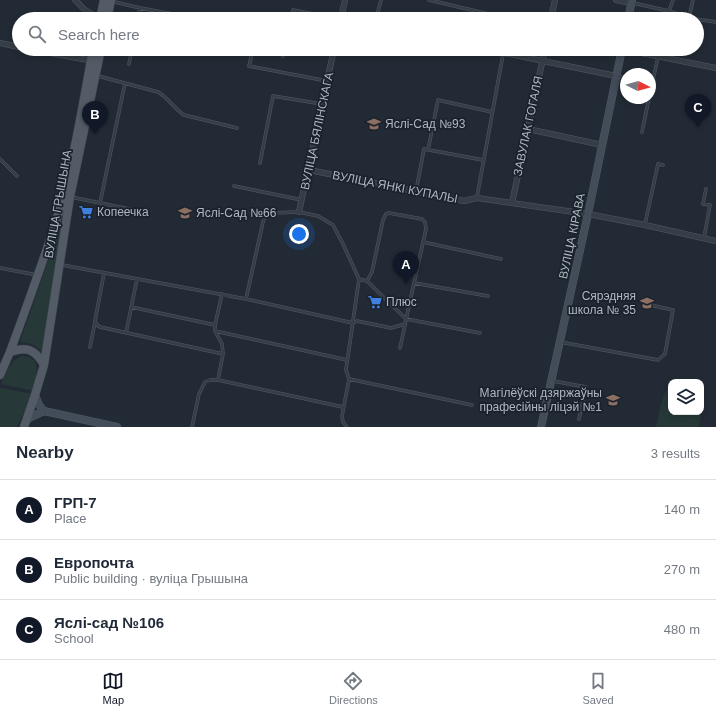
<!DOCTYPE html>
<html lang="en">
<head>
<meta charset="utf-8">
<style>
  :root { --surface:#fff; --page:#f2f2f3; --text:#1f2937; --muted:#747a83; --line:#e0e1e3; --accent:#111827 }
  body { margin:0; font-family:Helvetica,sans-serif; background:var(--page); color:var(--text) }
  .controls { position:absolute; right:12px; bottom:12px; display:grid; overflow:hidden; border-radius:8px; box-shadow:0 2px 6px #0003 }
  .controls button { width:36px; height:36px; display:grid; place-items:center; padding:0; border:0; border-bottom:1px solid var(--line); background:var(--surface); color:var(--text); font:20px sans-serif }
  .compass { position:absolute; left:620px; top:68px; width:36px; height:36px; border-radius:50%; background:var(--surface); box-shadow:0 2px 6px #0003; rotate:95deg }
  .you { position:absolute; left:299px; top:234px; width:14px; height:14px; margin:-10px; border:3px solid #fff; border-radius:50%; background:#1a73e8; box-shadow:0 0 0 6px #1a73e833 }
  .badge { display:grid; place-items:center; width:26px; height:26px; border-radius:50%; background:var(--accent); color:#fff; font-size:13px; font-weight:700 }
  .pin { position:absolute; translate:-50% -33px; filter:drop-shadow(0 1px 2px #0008) }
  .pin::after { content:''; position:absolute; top:21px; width:14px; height:12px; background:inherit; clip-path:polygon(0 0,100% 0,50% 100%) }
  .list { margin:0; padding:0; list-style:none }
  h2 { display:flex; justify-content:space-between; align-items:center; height:52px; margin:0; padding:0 16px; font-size:17px }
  h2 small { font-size:13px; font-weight:400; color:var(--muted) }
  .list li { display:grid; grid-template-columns:26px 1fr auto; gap:12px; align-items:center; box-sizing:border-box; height:60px; padding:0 16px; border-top:1px solid var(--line) }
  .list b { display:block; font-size:15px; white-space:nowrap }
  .list p { margin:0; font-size:13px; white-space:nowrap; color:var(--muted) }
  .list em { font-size:13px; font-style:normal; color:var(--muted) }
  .icon { flex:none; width:22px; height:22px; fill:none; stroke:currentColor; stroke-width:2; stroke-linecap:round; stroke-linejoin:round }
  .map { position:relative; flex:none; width:716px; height:427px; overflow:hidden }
  .search { position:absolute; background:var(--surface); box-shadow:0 2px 6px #0003; left:12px; right:12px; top:12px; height:44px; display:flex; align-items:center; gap:10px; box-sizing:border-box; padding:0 14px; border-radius:22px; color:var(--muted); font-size:15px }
  .sheet { height:232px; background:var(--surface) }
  nav { display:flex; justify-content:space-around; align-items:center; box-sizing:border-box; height:56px; border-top:1px solid var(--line); background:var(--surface); font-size:11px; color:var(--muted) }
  nav a { display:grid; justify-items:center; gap:2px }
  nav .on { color:var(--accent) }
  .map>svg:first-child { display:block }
</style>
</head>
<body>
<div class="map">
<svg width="716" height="427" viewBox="0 0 716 427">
  <rect width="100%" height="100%" fill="#222b35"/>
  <path fill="#263938" d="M 63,219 L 42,352 C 36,344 30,343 20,342 Z
    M 22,356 L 29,357 L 35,361 L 37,370 L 34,391 L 1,384 C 6,374 10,360 22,356 Z
    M 669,387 L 671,387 L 671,412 L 701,412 L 701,396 L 703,399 L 699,427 L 656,427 L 663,396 Z
    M 0,388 L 33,394 L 17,427 L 0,427 Z"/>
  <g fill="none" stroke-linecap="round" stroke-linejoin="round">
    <defs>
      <path id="lane" d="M 429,0 L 510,19
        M 111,1 L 140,8 L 189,17
        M 633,3 L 669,11 L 689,18 L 716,22
        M 669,11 L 673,0
        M 689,18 L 693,0
        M 138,19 L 140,8
        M 259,19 L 260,15
        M 291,19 L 293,10 L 339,19
        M 376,19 L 381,0
        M 253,49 L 249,66 L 327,81
        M 283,56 L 285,49
        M 129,64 L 132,49
        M 98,76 L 158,92 C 168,98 174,108 184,115 L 237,128
        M 617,76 L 626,78
        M 650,94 L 658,57
        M 642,132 L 649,98
        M 428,150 L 438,100 L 492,112
        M 0,159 L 17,176
        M 260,163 L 273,96 L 322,104
        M 234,186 L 302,200
        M 416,191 L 424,149 L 483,160
        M 71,197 L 144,212
        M 477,197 L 504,49
        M 100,203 L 125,83
        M 645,224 L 658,164 L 663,165
        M 704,238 L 710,205 L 703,204 L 706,189
        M 423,242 L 501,259
        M 62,265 L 246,299 L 353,323 L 357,321 L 391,328 L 405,324 L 426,229 L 425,222 L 422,219 L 389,213 L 386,214 L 383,220 L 372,272 L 367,281 L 359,279
        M 0,268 L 37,275
        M 104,273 L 95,321 L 97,325 L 100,327 L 223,354
        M 367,281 L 406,319 L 480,333
        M 414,283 L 488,296
        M 246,299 L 263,222 L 266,215 L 269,213 L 299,212 L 318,216 L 333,225 L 343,244 L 359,279 L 346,370 L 349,379 L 342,416 L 343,422 L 347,427
        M 131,307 L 215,325
        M 215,331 L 347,360
        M 126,333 L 137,279
        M 560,342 L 658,360 L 665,354 L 673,310 L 650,305
        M 90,347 L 95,322
        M 400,348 L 405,325
        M 349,379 L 472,405
        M 218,380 L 223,354 L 222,344 L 215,331 L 215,325 L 222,294
        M 553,381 L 586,387 L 579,419
        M 192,427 L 199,394 L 205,382 L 210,380 L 218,380 L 343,407"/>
      <path id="street" d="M 75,0 L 85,10 L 100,19
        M 616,0 L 631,3
        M 341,16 L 354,19
        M 341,19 L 345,0
        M 551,19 L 555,0
        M 0,43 L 19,47
        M 29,49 L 93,61
        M 485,49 L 616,76
        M 622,49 L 716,68
        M 528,129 L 602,145
        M 309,170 L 464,201 L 477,198 L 588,214 L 645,225 L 716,241
        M 512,203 L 545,49
        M 299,212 L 334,49"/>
      <path id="secondary" d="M 628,19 L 632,0
        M 35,395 L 39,405 L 44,411 L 117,427
        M 27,420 L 31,417 L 44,411
        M 541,427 L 588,214 L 622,49"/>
      <path id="primary" d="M 100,19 L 104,0
        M 107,19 L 111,0
        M 10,352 C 27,306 44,260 59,212 C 74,159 83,104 93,49
        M 44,365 L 70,197 L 101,49
        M 0,375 L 10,352 C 26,346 35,349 44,365 L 35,395 L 24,427"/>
    </defs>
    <use href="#lane" stroke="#525a64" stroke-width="3.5"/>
    <use href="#street" stroke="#525a64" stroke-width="6"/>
    <use href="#secondary" stroke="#525a64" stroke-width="8"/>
    <use href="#primary" stroke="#3e4650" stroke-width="9"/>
    <use href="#lane" stroke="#353d46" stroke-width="2.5"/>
    <use href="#street" stroke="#353d46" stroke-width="5"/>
    <use href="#secondary" stroke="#434c59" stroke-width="7"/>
    <use href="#primary" stroke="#535c66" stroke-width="8"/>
  </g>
  <defs>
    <symbol id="school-bare" viewBox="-9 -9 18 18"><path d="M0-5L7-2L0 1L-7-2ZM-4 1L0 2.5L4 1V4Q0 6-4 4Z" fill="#8d6e63" stroke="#1a222b" stroke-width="2.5" paint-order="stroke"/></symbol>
    <symbol id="supermarket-bare" viewBox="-9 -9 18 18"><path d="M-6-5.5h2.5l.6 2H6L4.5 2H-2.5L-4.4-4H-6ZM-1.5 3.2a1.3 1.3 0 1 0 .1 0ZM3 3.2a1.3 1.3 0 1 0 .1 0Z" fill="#3f7fe0" stroke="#1a222b" stroke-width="2.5" paint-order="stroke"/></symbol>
    <symbol id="university-bare" viewBox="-9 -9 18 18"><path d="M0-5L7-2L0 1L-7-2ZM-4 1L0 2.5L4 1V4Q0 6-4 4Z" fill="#8d6e63" stroke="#1a222b" stroke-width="2.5" paint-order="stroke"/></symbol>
  </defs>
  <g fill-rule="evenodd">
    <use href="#school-bare" x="364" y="114" width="20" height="20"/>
    <use href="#supermarket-bare" x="76" y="202" width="20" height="20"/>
    <use href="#school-bare" x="175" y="203" width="20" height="20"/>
    <use href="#supermarket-bare" x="365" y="292" width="20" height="20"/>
    <use href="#school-bare" x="637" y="293" width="20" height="20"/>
    <use href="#university-bare" x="603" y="390" width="20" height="20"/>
  </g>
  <g text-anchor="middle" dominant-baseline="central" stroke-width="3.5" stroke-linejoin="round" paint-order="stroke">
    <g font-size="12" fill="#afb7c3" stroke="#1a222b" text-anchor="start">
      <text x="385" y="124">Яслі-Сад №93</text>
      <text x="97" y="212">Копеечка</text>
      <text x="196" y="213">Яслі-Сад №66</text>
      <text x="636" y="296" text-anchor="end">Сярэдняя<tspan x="636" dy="14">школа № 35</tspan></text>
      <text x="386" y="302">Плюс</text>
      <text x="602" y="393" text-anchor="end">Магілёўскі дзяржаўны<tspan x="602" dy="14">прафесійны ліцэй №1</tspan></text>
    </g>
    <g font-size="12" fill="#afb7c3" stroke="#1a222b">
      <text transform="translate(528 126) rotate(-78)">ЗАВУЛАК ГОГАЛЯ</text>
      <text transform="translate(317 131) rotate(-78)">ВУЛІЦА БЯЛІНСКАГА</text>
      <text transform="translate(395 187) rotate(11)">ВУЛІЦА ЯНКІ КУПАЛЫ</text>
      <text transform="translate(58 204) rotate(-80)">ВУЛІЦА ГРЫШЫНА</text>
      <text transform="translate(572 236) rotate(-78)">ВУЛІЦА КІРАВА</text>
    </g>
  </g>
</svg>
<div class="controls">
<button><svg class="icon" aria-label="layers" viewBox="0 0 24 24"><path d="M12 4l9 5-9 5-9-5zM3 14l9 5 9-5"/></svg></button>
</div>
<svg class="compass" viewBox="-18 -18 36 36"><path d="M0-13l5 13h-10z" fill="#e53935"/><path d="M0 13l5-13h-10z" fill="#747a83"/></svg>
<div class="you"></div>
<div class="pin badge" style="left:406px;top:284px">A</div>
<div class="pin badge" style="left:95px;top:134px">B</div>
<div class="pin badge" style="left:698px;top:127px">C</div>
<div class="search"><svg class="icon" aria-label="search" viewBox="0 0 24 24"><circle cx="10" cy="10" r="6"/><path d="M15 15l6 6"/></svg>Search here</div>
</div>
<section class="sheet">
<h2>Nearby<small>3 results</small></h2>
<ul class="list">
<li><span class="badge">A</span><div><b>ГРП-7</b><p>Place</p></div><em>140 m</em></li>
<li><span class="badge">B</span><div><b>Европочта</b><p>Public building · вуліца Грышына</p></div><em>270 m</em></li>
<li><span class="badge">C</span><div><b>Яслі-сад №106</b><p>School</p></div><em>480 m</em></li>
</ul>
</section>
<nav>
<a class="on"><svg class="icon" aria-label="map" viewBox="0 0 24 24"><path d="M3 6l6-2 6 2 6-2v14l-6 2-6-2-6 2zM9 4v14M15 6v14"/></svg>Map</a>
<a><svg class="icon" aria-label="directions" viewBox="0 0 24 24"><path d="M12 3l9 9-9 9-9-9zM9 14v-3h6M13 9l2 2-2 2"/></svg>Directions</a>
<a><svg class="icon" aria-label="saved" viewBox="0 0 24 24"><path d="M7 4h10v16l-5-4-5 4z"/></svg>Saved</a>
</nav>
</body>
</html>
